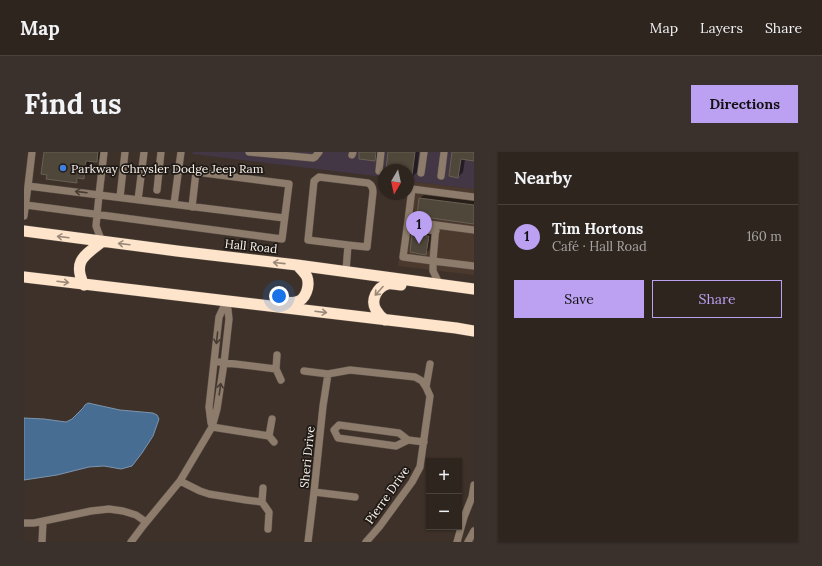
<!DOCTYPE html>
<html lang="en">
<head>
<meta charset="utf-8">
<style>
  :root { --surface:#2e251f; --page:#3a312c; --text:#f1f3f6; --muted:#a7a5a4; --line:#49423d; --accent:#bca0f2 }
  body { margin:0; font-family:Lora,serif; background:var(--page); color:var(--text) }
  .controls { position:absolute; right:12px; bottom:12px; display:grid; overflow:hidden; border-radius:0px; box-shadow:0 1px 3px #0004 }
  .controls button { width:36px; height:36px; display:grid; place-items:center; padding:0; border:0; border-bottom:1px solid var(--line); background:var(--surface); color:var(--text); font:20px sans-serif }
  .compass { position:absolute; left:354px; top:12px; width:36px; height:36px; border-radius:50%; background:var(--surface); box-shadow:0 1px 3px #0004; rotate:189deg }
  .you { position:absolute; left:255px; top:144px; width:14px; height:14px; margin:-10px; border:3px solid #fff; border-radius:50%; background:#1a73e8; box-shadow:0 0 0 6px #1a73e833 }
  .badge { display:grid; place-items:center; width:26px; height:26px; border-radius:50%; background:var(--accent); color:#111; font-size:13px; font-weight:700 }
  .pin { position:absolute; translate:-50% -33px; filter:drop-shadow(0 1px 2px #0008) }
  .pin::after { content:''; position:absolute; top:21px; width:14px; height:12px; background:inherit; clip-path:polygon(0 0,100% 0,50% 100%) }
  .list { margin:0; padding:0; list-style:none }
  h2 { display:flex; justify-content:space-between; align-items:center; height:52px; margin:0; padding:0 16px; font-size:17px }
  h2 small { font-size:13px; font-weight:400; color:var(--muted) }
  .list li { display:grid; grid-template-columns:26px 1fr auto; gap:12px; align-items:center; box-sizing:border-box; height:64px; padding:0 16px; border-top:1px solid var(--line) }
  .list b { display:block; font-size:15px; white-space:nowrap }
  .list p { margin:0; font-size:13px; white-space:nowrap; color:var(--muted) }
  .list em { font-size:13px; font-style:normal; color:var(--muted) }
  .actions { display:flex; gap:8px; padding:12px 16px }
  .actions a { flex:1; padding:9px 0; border:1px solid var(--accent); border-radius:0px; text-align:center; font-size:14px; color:var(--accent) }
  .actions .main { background:var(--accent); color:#111 }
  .map { position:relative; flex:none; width:450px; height:390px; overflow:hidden; border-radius:0px }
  header { display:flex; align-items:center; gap:24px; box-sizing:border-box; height:56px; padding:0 20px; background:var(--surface); border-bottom:1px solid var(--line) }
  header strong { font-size:19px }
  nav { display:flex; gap:22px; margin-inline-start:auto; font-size:14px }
  .intro { display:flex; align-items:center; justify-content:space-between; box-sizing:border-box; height:96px; padding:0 24px }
  h1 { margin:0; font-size:28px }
  .button { padding:10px 18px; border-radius:0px; background:var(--accent); color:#111; font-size:14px; font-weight:700 }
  main { display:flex; gap:24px; padding:0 24px }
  aside { flex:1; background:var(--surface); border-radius:0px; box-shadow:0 1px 3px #0004 }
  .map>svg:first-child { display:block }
</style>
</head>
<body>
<header>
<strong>Map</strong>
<nav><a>Map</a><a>Layers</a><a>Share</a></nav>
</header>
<div class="intro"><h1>Find us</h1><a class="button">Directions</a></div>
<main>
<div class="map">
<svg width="450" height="390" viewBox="0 0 450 390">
  <rect width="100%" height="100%" fill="#3d3129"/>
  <path fill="#4b392d" d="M 384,29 L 450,37 L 450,123 L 374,114 L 383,42 L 384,42 Z"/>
  <path fill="#433645" d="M 169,0 L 450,0 L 450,37 L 384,29 L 384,18 L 360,18 L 360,25 L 168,2 Z"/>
  <path fill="#486d93" stroke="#7d95ad" d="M 64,251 L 96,258 L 129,261 L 133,263 L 135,267 L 129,284 L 118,301 L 108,314 L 97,317 L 80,314 L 65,315 L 33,323 L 0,328 L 0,266 L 20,267 L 42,270 L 48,267 L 59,256 L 61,253 Z"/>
  <path fill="#0007" d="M 21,0 L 78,0 L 78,4 L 73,9 L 66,8 L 64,21 L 59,26 L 57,25 L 52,30 L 24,22 Z
    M 336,0 L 356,0 L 356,3 L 351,8 Z
    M 365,0 L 395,0 L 393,20 L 388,25 L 384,25 L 384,18 L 363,18 Z
    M 429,0 L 450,0 L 450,8 L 441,7 L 439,20 L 434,25 Z
    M 400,43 L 450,49 L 450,71 L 396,46 Z
    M 393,78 L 408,81 L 405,98 L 402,101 L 389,81 Z"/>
  <path fill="#50473b" stroke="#696054" d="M 20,0 L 74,0 L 73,10 L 62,9 L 60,27 L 53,26 L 53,31 L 22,27 L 23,23 L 17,22 Z
    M 335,0 L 352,0 L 351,9 L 335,7 Z
    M 364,0 L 391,0 L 387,31 L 384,31 L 384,18 L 362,18 Z
    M 428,0 L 450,0 L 450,9 L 437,7 L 434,26 L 425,24 Z
    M 395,46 L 450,53 L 450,72 L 393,64 Z
    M 388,81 L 402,83 L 402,84 L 405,84 L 402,103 L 386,100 Z"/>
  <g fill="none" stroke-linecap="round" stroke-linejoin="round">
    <defs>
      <path id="minor" d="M 80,0 L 75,43 L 260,66
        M 225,0 L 289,6 L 291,5 L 295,0
        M 328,3 L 329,0
        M 355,19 L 357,0
        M 397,21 L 400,0
        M 417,24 L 420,0
        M 4,34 L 8,0
        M 133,38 L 137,0
        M 96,45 L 101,0
        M 450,45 L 388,37 L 384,69 L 412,73 L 409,109 L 450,114
        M 114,48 L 120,0
        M 150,52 L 157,0
        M 2,53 L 258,87 L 265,32 L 172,20 L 168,55
        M 0,64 L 4,34 L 75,43 L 72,74 L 78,90
        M 384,69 L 379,105 L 409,109 L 409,119 L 415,131
        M 412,73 L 450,78
        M 383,75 L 412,79
        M 322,119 L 324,93 L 284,88 L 290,29 L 295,25 L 344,31 C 348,33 349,36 349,40 L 343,95 L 324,93
        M 253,203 L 252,217 L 257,228
        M 195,210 L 252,217
        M 280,219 L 304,222 L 326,218 L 391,225 L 398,229 L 402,235
        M 187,271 L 185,255 L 195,165 L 202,150
        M 188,275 L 245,284 L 250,290
        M 245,284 L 248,267
        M 384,288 L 372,294 L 314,286 L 310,278 L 315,273 L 375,281 L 384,288 L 400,290
        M 156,329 L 176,339 L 185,342 L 222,348 L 238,350
        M 239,336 L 238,350 L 245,360 L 244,377
        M 290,340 L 331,345
        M 0,371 L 10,371 L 67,359 L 85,357 L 99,359 L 112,363 L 122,370
        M 18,390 L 19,370
        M 107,390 L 119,374 L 156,329 L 188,275 L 193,257 L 200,211 L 205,167 L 203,149
        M 284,390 L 290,340 L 299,254 L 304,222
        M 342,390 L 356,374 L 388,330 L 396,315 L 406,244 L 402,235 L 406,212
        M 433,390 L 440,365 L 448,345 L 450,333
        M 444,390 L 450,379"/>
      <path id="highway" d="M 0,79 L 153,99 L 273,113 L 450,137
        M 0,125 L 432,176 L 450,179
        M 60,133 C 48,109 61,103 78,90
        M 259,150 C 263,150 269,151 272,150 C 282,148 286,134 283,125 C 281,121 276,116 273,113
        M 361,168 C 357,165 354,162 352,158 C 346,148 353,135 364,132 C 368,131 373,133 377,133"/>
    </defs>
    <use href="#minor" stroke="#5b5048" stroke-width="8"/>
    <use href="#highway" stroke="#5b5048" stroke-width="12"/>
    <use href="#minor" stroke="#8d7c6b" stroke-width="7"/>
    <use href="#highway" stroke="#fee4ca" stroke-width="11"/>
  </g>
  <defs><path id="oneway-shaft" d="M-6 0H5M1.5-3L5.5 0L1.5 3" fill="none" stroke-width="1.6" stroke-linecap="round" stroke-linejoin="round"/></defs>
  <g stroke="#463c34">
    <use href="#oneway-shaft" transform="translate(57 40) rotate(-173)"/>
    <use href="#oneway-shaft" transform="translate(193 186) rotate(96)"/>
    <use href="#oneway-shaft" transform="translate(196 237) rotate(-82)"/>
  </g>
  <g stroke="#9a8979">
    <use href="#oneway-shaft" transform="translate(39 85) rotate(-173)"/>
    <use href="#oneway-shaft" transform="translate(100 92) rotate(-173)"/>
    <use href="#oneway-shaft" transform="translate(255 111) rotate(-174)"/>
    <use href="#oneway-shaft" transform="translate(39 130) rotate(7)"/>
    <use href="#oneway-shaft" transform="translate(355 139) rotate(132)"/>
    <use href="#oneway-shaft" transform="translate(297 160) rotate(7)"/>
  </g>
  <circle fill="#3f7fe0" stroke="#201a16" stroke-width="1.5" cx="39" cy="16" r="4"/>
  <g text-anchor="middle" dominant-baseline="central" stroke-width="3.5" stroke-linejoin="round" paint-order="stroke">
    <g font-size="12" fill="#f9f1eb" stroke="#201a16" text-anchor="start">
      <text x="47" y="16">Parkway Chrysler Dodge Jeep Ram</text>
    </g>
    <g font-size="12" fill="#f9f1eb" stroke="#201a16">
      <text transform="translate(227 94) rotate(6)">Hall Road</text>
      <text transform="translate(283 305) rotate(-84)">Sheri Drive</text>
      <text transform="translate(363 343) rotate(-55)">Pierre Drive</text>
    </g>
  </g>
</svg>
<div class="controls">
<button>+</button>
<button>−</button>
</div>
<svg class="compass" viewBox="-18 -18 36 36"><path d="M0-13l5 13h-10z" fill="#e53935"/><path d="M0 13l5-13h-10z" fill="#a7a5a4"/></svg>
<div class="you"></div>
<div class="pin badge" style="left:395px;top:92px">1</div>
</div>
<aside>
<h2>Nearby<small></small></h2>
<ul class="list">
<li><span class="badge">1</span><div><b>Tim Hortons</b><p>Café · Hall Road</p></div><em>160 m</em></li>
</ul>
<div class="actions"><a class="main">Save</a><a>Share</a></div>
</aside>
</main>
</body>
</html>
